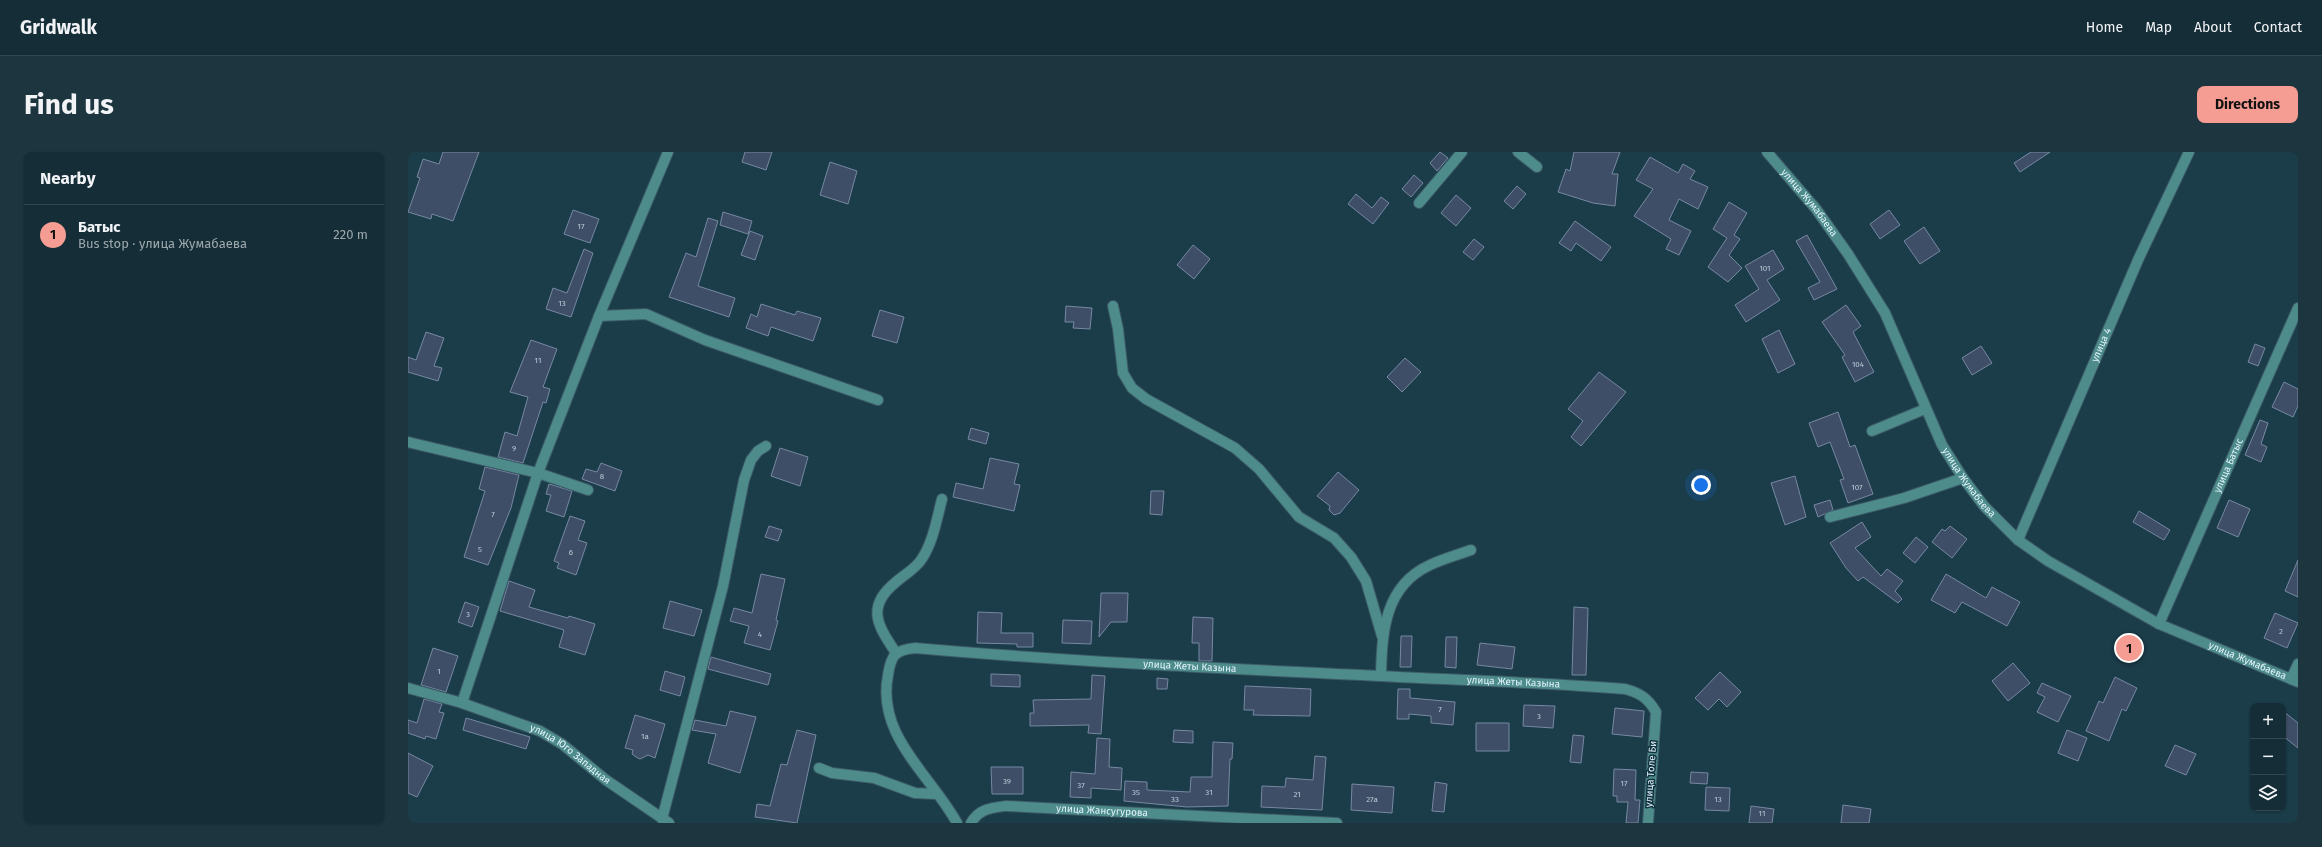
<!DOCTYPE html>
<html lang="en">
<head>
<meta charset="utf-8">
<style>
  :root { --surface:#142d37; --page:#1d353f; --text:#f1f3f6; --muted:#9da8ad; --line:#334952; --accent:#f59c93 }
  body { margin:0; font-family:"Fira Sans",sans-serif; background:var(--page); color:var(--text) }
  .controls { position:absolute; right:12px; bottom:12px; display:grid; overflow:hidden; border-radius:8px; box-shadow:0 1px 3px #0004 }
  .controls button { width:36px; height:36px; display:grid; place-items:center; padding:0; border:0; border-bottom:1px solid var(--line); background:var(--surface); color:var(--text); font:20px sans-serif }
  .you { position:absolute; left:1293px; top:333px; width:14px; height:14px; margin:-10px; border:3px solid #fff; border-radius:50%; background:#1a73e8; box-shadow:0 0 0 6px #1a73e833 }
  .badge { display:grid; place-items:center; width:26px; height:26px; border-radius:50%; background:var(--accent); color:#111; font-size:13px; font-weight:700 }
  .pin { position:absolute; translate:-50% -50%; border:2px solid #fff; box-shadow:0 1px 4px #0006 }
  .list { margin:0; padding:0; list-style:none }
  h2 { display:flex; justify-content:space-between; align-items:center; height:52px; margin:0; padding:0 16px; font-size:17px }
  h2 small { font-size:13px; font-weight:400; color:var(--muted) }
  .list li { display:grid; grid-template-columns:26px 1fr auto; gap:12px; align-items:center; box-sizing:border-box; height:60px; padding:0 16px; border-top:1px solid var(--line) }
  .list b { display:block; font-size:15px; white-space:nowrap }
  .list p { margin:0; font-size:13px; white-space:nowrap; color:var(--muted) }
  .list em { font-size:13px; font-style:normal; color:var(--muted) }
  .icon { flex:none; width:22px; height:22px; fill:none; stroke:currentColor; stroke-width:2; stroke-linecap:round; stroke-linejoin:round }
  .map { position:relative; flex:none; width:1890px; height:671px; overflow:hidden; border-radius:8px }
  header { display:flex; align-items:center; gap:24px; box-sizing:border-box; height:56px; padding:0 20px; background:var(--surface); border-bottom:1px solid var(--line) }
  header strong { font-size:19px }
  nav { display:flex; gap:22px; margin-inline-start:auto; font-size:14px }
  .intro { display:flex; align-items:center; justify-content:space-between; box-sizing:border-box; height:96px; padding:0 24px }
  h1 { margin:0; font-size:28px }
  .button { padding:10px 18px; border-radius:8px; background:var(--accent); color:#111; font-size:14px; font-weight:700 }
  main { display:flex; gap:24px; padding:0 24px }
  aside { flex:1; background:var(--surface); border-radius:8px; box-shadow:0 1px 3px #0004 }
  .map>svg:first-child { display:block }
</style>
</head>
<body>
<header>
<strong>Gridwalk</strong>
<nav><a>Home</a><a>Map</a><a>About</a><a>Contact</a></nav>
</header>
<div class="intro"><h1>Find us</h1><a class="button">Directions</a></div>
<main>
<aside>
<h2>Nearby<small></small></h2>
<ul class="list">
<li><span class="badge">1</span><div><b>Батыс</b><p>Bus stop · улица Жумабаева</p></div><em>220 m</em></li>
</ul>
</aside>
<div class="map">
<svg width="1890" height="671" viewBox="0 0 1890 671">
  <rect width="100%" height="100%" fill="#1b3c49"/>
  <path fill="#3e4e66" stroke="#7788a3" d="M 35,0 L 71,0 L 45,69 L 24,62 L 23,67 L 0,60 L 12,26 L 9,25 L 15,7 L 31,12 Z
    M 337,0 L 364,0 L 358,18 L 334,10 Z
    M 1032,0 L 1040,6 L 1029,19 L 1022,11 Z
    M 1166,0 L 1212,0 L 1204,22 L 1210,22 L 1207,54 L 1185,51 L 1150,40 L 1158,17 L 1162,19 Z
    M 1623,0 L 1642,0 L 1612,20 L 1606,11 Z
    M 1242,5 L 1270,21 L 1275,12 L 1287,19 L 1282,27 L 1300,35 L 1290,57 L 1271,47 L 1261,68 L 1283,79 L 1271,103 L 1258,97 L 1263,87 L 1226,64 L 1245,37 L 1228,28 Z
    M 422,10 L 449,19 L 440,52 L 412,43 Z
    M 1006,23 L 1015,31 L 1003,45 L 994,37 Z
    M 1109,34 L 1118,42 L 1105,57 L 1096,49 Z
    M 948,42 L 964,56 L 973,45 L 981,51 L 965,72 L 940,52 Z
    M 1048,43 L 1063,56 L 1048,74 L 1033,61 Z
    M 1321,50 L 1339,61 L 1326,83 L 1332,87 L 1321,103 L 1334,116 L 1320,130 L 1300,115 L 1319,86 L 1305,77 Z
    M 165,58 L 191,67 L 182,91 L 156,82 Z
    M 1481,58 L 1492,73 L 1472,87 L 1462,72 Z
    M 315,60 L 344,69 L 340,82 L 312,73 Z
    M 300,66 L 310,69 L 290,134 L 327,146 L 321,165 L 261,145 L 278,101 L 288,105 Z
    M 1167,69 L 1203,95 L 1193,109 L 1168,91 L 1163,99 L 1151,91 Z
    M 1516,75 L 1532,99 L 1512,112 L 1496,89 Z
    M 342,79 L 355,84 L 347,108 L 333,103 Z
    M 1399,83 L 1429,137 L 1406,148 L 1400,136 L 1412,130 L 1388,89 Z
    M 1066,87 L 1076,95 L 1065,108 L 1055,100 Z
    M 785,93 L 802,107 L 786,127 L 769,113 Z
    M 176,97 L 185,101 L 163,165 L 138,157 L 145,136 L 159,141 Z
    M 1365,98 L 1376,117 L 1359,128 L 1372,148 L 1338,170 L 1327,153 L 1351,137 L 1337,114 Z
    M 353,152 L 387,163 L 389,159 L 413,166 L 405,189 L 363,175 L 360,184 L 338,176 L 343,162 L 349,165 Z
    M 1438,153 L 1453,174 L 1445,180 L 1466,220 L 1447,230 L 1434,205 L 1437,203 L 1414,170 Z
    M 658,154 L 684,156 L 682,177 L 665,176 L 666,170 L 657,170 Z
    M 472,158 L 496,165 L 489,191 L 464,184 Z
    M 1371,178 L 1387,212 L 1370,221 L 1354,187 Z
    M 18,180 L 36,186 L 26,214 L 34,216 L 30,229 L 0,220 L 0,205 L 8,208 Z
    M 123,188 L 149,197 L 135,235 L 142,237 L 138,251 L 135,250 L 115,311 L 90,305 L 97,280 L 109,284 L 120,245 L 102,240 Z
    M 1847,192 L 1857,196 L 1850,214 L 1840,210 Z
    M 1573,194 L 1584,211 L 1564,223 L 1554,206 Z
    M 997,206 L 1013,220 L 994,240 L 979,225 Z
    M 1191,220 L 1218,240 L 1173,294 L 1163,285 L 1175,269 L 1160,257 Z
    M 1876,230 L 1890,237 L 1890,254 L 1885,265 L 1864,255 Z
    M 1430,260 L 1442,295 L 1447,293 L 1465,342 L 1440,351 L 1432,328 L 1436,327 L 1422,290 L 1410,295 L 1401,271 Z
    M 1852,268 L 1860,271 L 1853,292 L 1859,295 L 1853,310 L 1837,303 Z
    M 563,276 L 581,281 L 578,292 L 560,287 Z
    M 372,296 L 400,305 L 392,334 L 363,324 Z
    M 582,306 L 611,312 L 606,332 L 612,333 L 606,359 L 545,345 L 548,331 L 575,337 Z
    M 193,311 L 214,319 L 207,339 L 174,327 L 178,317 L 189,320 Z
    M 77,315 L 111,323 L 103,356 L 80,413 L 56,405 L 77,339 L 71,337 Z
    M 930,320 L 951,338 L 932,361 L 926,363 L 921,358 L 922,354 L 909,344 Z
    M 1387,324 L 1398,365 L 1377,373 L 1363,331 Z
    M 141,332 L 164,339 L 156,365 L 138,359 L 143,343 L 138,342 Z
    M 743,339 L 756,339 L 754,363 L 742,362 Z
    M 1422,348 L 1425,358 L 1410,365 L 1406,353 Z
    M 1821,348 L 1842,357 L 1830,385 L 1809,376 Z
    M 1731,359 L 1762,378 L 1756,388 L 1725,370 Z
    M 162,364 L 177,369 L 170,388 L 179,391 L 168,423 L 149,416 L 151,411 L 146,409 Z
    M 1454,370 L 1463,385 L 1447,396 L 1473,424 L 1479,417 L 1495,429 L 1487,439 L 1494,447 L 1490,451 L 1455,425 L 1450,429 L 1438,416 L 1422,391 Z
    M 361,374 L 374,378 L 370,389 L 357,385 Z
    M 1542,374 L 1559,387 L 1544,406 L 1524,390 L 1534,377 L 1537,379 Z
    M 1508,385 L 1520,395 L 1507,411 L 1495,401 Z
    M 1890,408 L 1890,445 L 1877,439 Z
    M 353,422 L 377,427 L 368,468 L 370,469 L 362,498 L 336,491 L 341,474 L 322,469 L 326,456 L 344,461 Z
    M 1538,422 L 1578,446 L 1584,435 L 1612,450 L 1599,474 L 1554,450 L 1547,461 L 1523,448 Z
    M 101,429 L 127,438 L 121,455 L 160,466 L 161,464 L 187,472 L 177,503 L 151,495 L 156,478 L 92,459 Z
    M 693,441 L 720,441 L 719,470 L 703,470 L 691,485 Z
    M 262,449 L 294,458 L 286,484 L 255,476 Z
    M 57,450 L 71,455 L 64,475 L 50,470 Z
    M 1166,455 L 1180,456 L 1178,523 L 1164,523 Z
    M 570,460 L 594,461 L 593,481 L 625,481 L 625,495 L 609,495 L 609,492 L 569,491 Z
    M 1867,461 L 1890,471 L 1879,496 L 1856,486 Z
    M 785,465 L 805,466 L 804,509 L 791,509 L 791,491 L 784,491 Z
    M 655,468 L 684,469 L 683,492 L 654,491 Z
    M 993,484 L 1004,484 L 1003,515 L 992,515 Z
    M 1038,485 L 1049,485 L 1048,516 L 1037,515 Z
    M 1072,491 L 1107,495 L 1104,517 L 1069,513 Z
    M 25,496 L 50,504 L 38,540 L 13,533 Z
    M 303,505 L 363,522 L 360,533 L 300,517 Z
    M 1605,511 L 1622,531 L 1600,549 L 1584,529 Z
    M 257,519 L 277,525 L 272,544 L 252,538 Z
    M 1312,520 L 1333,540 L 1319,555 L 1311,547 L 1300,558 L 1287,546 Z
    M 583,522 L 612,523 L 612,535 L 583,534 Z
    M 684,523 L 697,524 L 693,582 L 680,581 L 681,573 L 622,574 L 622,561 L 626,561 L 625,548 L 683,547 Z
    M 1707,525 L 1729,536 L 1718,559 L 1714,557 L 1701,589 L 1678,579 L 1691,549 L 1695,551 Z
    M 749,526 L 760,527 L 759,537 L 749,537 Z
    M 1634,531 L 1663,544 L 1650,570 L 1629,560 L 1637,545 L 1629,541 Z
    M 837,534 L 903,537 L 902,564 L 845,563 L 846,558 L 836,558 Z
    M 990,537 L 1002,537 L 1002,546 L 1047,550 L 1045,573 L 1023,571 L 1023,564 L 1001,562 L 1001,567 L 989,567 Z
    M 16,547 L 34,552 L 31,560 L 36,561 L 28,587 L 18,584 L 17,587 L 0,581 L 0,568 L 9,571 Z
    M 1116,553 L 1147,554 L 1145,576 L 1115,574 Z
    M 1207,556 L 1236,559 L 1234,585 L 1204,582 Z
    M 322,559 L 348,565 L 332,621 L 300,611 L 308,582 L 284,578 L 287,568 L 318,574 Z
    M 1875,559 L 1890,571 L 1890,596 L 1875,584 Z
    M 227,563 L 257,572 L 247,606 L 240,603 L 232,607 L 228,605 L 224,602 L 225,598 L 217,596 Z
    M 58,566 L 122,585 L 118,597 L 55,578 Z
    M 1068,571 L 1101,571 L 1101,599 L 1068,599 Z
    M 389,578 L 408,583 L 389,671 L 347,665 L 349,652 L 362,654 L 373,612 L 379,613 Z
    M 766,578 L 785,579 L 785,591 L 765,590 Z
    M 1659,578 L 1679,586 L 1670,609 L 1650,601 Z
    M 1165,583 L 1176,584 L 1173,611 L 1162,610 Z
    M 689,586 L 702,587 L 701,615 L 714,616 L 713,638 L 683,636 L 683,646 L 662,645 L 663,620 L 687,622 Z
    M 805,590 L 825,591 L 824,607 L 822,607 L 820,654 L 779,655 L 716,649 L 717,629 L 739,630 L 739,638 L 782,640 L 783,625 L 804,625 Z
    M 1767,593 L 1788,602 L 1778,623 L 1757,614 Z
    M 0,601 L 25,614 L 9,645 L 0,641 Z
    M 907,604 L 918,605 L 914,658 L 853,655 L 854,634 L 877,635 L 878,626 L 905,628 Z
    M 583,615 L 615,615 L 615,642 L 584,642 Z
    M 1206,617 L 1228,618 L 1227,648 L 1232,648 L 1230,671 L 1218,671 L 1220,650 L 1209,650 L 1209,644 L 1205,644 Z
    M 1283,620 L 1300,621 L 1299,632 L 1282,631 Z
    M 1027,630 L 1039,632 L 1036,660 L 1024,659 Z
    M 944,632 L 986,635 L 984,661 L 943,658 Z
    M 1298,635 L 1322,636 L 1321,659 L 1297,658 Z
    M 1435,653 L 1463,657 L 1461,671 L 1433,671 Z
    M 1343,654 L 1366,657 L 1364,671 L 1341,671 Z"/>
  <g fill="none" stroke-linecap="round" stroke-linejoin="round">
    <defs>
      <g id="minor">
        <path d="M 1110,0 L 1129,15"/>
        <path id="s1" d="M 1359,0 L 1408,57 L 1440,102 L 1477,161 L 1534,293 L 1555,326 L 1576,354 L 1610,388 L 1640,409 L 1751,472 L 1890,530"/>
        <path d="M 1011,51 L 1054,0"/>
        <path d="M 705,154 L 710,177 L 715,221 L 724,236 L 738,247 L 827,296 L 851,317 L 891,365 L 926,386 L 943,405 L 958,429 L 974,484"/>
        <path d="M 191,164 L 238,162 L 297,188 L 470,248"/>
        <path d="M 1464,279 L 1517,257"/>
        <path d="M 0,290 L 130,321 L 180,338"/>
        <path d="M 1422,365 L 1496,346 L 1555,326"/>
        <path id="s2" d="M 1610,388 L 1730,108 L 1781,0"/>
        <path id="s3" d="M 1751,472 L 1890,156"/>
        <path d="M 488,501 C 470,474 457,455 488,430 C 496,423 507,417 513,408 C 525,391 529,366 534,347"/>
        <path d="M 973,524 C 974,481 976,434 1022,413 C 1035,407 1049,403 1063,398"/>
        <path d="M 1883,527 L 1890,512"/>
        <path id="s4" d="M 0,536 L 54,551 L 132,579 L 154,592 L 198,628 L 261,671"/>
        <path d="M 54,551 L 130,321 L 191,164 L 260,0"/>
        <path d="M 411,616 L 424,621 L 466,626 L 507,641 L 528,642"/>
        <path d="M 254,667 L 315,434 L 336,328 L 343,308 L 350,299 L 358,294"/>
        <path id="s5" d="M 549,671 C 523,623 468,584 480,523 C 483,503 487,498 507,496 C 655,509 804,516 953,523 C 1041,528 1129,530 1217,537 C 1232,541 1240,546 1248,560 L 1240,671"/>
        <path id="s6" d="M 563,671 C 571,657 582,656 598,654 L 929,671"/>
      </g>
    </defs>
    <use href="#minor" stroke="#3b5a66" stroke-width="12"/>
    <use href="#minor" stroke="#4e8b8b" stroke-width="10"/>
  </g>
  <g text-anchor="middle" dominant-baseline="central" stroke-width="3" stroke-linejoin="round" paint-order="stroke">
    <g font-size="8" fill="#b9cbd7">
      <text x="173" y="74">17</text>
      <text x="1357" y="116">101</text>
      <text x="154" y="151">13</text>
      <text x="130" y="208">11</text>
      <text x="1450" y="212">104</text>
      <text x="106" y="296">9</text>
      <text x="194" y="324">8</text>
      <text x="1449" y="335">107</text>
      <text x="85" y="362">7</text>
      <text x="72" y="397">5</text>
      <text x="163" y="400">6</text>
      <text x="60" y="462">3</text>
      <text x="1873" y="479">2</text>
      <text x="352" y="482">4</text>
      <text x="31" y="519">1</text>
      <text x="1032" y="557">7</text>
      <text x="1131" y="564">3</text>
      <text x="237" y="584">1а</text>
      <text x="599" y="629">39</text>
      <text x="1216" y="631">17</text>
      <text x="673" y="633">37</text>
      <text x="728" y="640">35</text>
      <text x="801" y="640">31</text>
      <text x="889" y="642">21</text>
      <text x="767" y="647">33</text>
      <text x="964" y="647">27а</text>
      <text x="1310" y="647">13</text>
      <text x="1354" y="661">11</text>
    </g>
    <g font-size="10" fill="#e2f5fd" stroke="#10313e">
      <text stroke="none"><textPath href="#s1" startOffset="66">улица Жумабаева</textPath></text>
      <text stroke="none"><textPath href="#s2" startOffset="212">улица 4</textPath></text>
      <text stroke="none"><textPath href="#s3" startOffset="173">улица Батыс</textPath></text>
      <text stroke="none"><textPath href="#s1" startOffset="390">улица Жумабаева</textPath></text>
      <text stroke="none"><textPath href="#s1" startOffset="726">улица Жумабаева</textPath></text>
      <text stroke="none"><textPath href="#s5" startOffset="487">улица Жеты Казына</textPath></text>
      <text stroke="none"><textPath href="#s5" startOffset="811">улица Жеты Казына</textPath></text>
      <text stroke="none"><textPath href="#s4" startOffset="177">улица Юго Западная</textPath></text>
      <text transform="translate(1243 622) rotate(-86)">улица Толе Би</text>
      <text stroke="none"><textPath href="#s6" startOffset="137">улица Жансугурова</textPath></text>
    </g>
  </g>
</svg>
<div class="controls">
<button>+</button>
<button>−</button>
<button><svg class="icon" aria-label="layers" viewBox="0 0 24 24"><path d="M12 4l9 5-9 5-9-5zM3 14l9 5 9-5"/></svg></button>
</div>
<div class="you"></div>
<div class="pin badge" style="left:1721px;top:496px">1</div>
</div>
</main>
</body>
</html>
